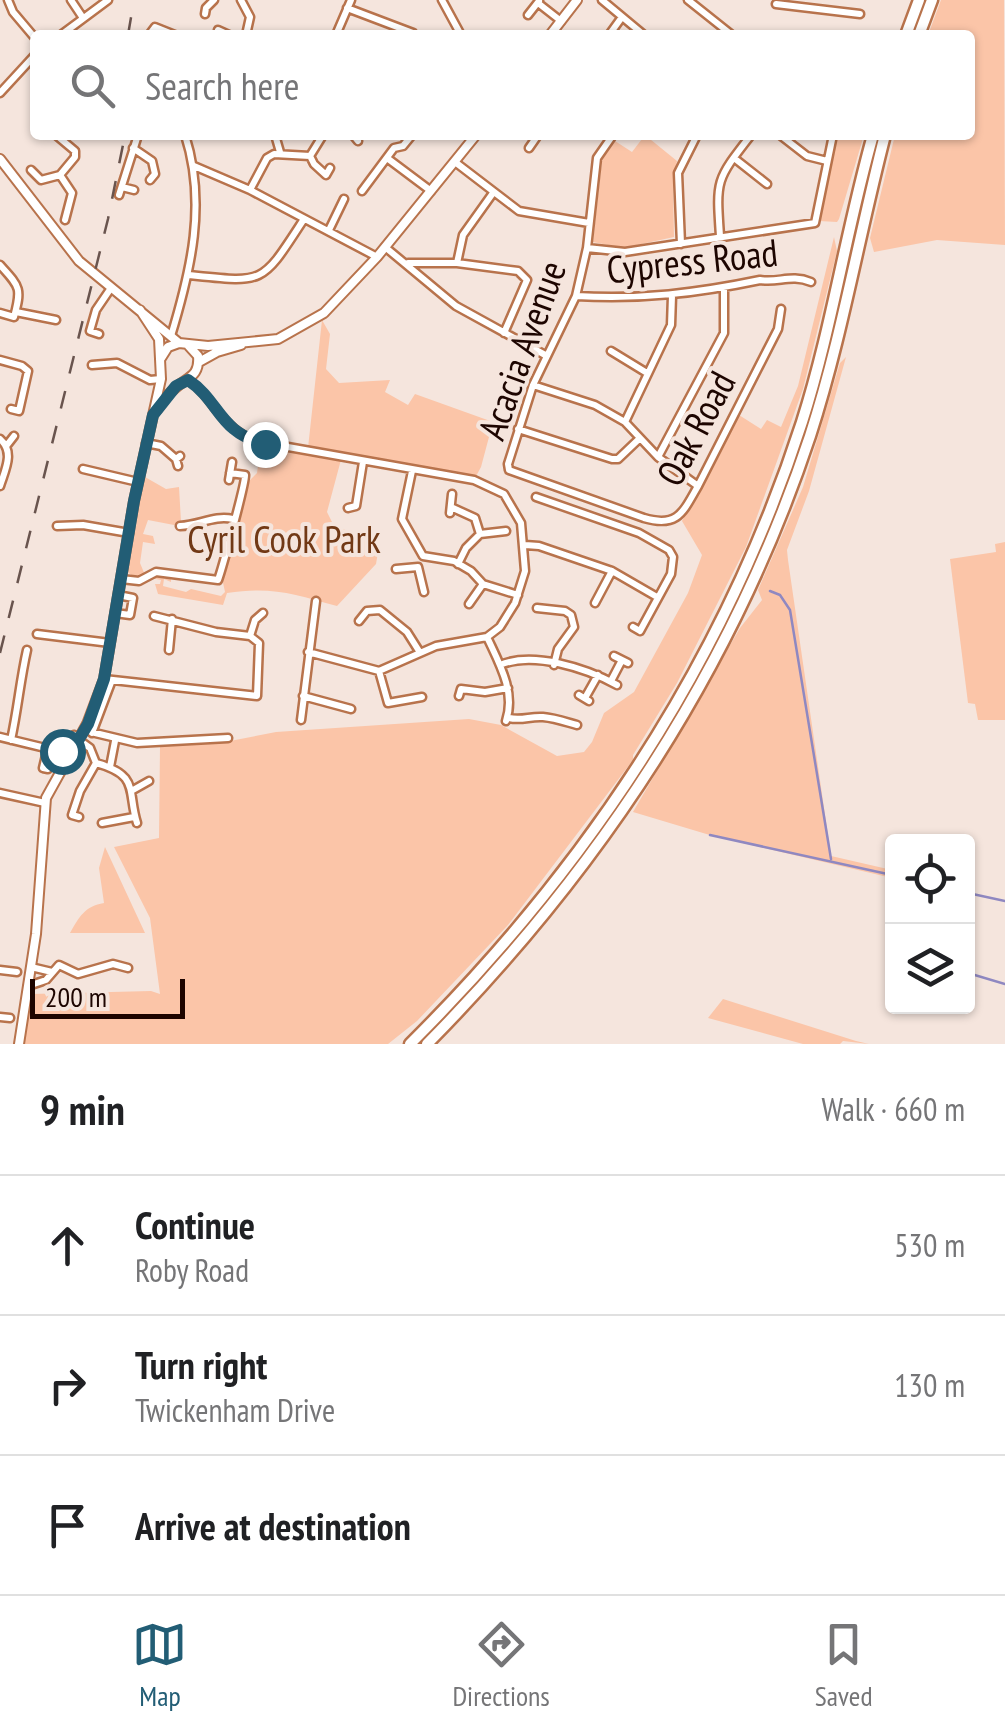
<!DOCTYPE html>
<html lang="en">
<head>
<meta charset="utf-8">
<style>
  :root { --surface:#fff; --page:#f6f6f6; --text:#202124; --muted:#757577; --line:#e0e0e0; --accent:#225d75 }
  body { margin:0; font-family:"PT Sans Narrow",sans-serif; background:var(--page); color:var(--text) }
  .controls { position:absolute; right:30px; bottom:30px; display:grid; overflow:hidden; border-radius:10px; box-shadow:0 2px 8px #0004 }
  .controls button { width:90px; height:90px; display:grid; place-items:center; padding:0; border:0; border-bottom:2px solid var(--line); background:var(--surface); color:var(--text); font:50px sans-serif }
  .scale { position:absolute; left:30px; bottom:25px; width:155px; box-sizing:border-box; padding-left:10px; border:5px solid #1d0500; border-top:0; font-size:28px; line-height:35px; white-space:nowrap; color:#1d0500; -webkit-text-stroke:8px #f5e5dd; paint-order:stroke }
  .stop { position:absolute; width:30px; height:30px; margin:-22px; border:8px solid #225d75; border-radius:50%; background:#fff }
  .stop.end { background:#225d75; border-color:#fff; box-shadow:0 2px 10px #0008 }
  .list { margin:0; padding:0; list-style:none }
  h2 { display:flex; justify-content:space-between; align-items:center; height:130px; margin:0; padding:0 40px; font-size:42px }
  h2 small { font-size:32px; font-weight:400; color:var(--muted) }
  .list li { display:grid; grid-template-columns:65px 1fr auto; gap:30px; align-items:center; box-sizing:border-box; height:140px; padding:0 40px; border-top:2px solid var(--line) }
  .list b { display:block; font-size:38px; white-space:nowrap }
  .list p { margin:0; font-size:32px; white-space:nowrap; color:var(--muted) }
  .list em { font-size:32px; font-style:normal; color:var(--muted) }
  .icon { flex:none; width:55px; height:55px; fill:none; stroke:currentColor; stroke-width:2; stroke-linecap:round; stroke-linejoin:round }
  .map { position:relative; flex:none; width:1005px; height:1044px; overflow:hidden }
  .search { position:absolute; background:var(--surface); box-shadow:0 2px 8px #0004; left:30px; right:30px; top:30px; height:110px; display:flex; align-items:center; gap:25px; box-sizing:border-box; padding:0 35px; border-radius:10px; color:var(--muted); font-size:38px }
  .sheet { height:550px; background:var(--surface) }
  nav { display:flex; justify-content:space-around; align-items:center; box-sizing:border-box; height:140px; border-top:2px solid var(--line); background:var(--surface); font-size:28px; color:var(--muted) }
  nav a { display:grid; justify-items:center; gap:5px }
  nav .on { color:var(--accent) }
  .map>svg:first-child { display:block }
</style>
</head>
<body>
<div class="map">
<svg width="1005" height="1044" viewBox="0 0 1005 1044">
  <rect width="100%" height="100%" fill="#f5e5dd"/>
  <path fill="#fbc5a8" d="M 941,0 L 1004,0 L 1005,245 L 937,240 L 874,252 L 870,238 L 895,135 L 970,135 L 970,35 L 928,35 Z
    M 645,135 L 677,161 L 673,183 L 674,237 L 623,248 L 593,242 L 602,160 L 615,141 L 632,152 Z
    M 837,135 L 864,135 L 839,219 L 837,222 L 819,221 Z
    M 834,237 L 837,251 L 803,389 L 746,547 L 677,683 L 633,755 L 633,760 L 508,925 L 417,1021 L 388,1044 L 19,1044 L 22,1016 L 31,994 L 151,991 L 160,994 L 150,918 L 114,847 L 159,838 L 160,747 L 145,745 L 146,743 L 230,741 L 276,732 L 469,719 L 501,725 L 557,756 L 584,752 L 592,742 L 604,713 L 634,692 L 688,593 L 702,555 L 682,521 L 739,415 L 761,429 L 767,420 L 781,427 L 798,386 Z
    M 322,320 L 330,334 L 326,369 L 339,383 L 390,380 L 385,392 L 408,405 L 415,394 L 493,422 L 481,467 L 474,480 L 342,456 L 327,512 L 333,524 L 379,546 L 376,564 L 337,606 C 295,594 271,586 227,593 L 223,605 L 158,594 L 155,584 L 160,584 L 161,580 L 151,578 L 156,575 L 171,577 L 171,582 L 164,579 L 163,586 L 186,592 L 191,589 L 221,596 L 225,592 L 222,578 L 238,507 L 249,481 L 257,473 L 261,443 L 308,448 Z
    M 846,357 L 809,491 L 787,550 L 788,560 L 831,856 L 892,870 L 892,878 L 713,836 L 633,812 L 740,628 L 762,600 L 758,590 L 803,487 L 840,363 Z
    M 145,477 L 166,489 L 179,487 L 181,522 L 174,525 L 148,520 L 143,534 L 153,536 L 155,544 L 143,542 L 140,563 L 145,575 L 136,578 L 127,572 L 137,521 C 133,510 138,486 145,477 Z
    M 1005,542 L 1005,720 L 978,720 L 975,704 L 968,703 L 950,559 L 996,552 L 995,544 Z
    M 105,847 L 145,933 L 70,933 C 79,917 85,906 104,903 L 99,868 Z
    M 723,999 L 856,1041 L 869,1044 L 843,1041 L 840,1044 L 803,1044 L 708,1018 Z"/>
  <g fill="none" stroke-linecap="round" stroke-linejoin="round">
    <path stroke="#8f88c1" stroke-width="2.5" d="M 770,591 L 780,595 L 790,610 L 831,859
      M 710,835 L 892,875
      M 968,893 L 1005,901
      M 968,973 L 1005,984"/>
    <defs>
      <path id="minor" d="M 8,0 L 13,12 L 35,38
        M 71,0 L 83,18
        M 241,0 L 250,17 L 246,35
        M 442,0 L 461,35
        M 602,0 L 644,35
        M 688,0 L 732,35
        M 538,3 L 561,21
        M 776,4 L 860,14
        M 347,8 L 413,33
        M 205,14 L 206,8 L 214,0
        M 528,15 L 539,1
        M 218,30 L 229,35
        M 61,35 L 108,0
        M 149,35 L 155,27 L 175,35
        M 336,35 L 351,0
        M 609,35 L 622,17
        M 0,93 L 35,55
        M 56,135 L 75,151 L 75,157 L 60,175 L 72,193 L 65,220
        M 275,135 L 280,152
        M 353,135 L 358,141
        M 613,135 L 597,158 L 587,248 L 576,296 L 533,385 L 508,464 L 509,470 L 644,518 C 678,528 683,512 698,486 L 778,329 L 781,309
        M 780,135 L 807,156 L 827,161
        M 133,148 L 152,161 L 155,174 L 150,180
        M 529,148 L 538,135
        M 310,156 L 314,164 L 326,175 L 330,168
        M 387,158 L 431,191
        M 734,158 L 767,184
        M 455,162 L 519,211 L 589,223
        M 194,166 L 250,190 L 377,257
        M 31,170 L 41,180 L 60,175
        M 122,187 L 134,190
        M 250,190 L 267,158 L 274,154 L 310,156 L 323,135
        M 362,191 L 394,148 L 403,146 L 412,135
        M 119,195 L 138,135
        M 329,230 L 344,199
        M 720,236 C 716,179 716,180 751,135
        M 681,244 L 678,173 L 697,135
        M 385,247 L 456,306 L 547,356
        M 587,248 L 625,252 L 815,223 L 833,135
        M 408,263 L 457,263 L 518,271 L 527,280 L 504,333
        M 457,263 L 463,235 L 493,193
        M 0,265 C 20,287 22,288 14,317 L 0,313
        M 188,275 C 266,283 261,285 304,219
        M 576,296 C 640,300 698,293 760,280 C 779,283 791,274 811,282
        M 16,312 L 56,320
        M 99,334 L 90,331 L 96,310 L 111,288
        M 171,336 C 191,270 207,203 185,135
        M 611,351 L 647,373
        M 0,360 L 22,366 L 28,371 L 19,411 L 11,409
        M 92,365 L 117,363 L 150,380 L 161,379
        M 188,380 C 215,398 217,424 254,441 L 474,480 L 504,494 L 521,523 L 525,571 L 515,603 L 500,627 L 487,637 L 436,646 L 379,671 L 308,652
        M 533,385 L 595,405 L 625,422 L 658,457 L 698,486
        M 625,422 L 671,325 L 672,296
        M 518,429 L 612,459 L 618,459 L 639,439
        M 0,439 C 15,452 5,470 0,486
        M 146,443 L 161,446 L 176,459
        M 7,445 L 14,436
        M 658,457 L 724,333 L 724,288
        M 178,466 L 176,459 L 180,456
        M 83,469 L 138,482
        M 412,471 L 402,519 L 423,556 L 454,561 L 471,571 L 483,584 L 518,595
        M 229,480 L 232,462
        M 536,497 L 639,533 L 669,550 L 673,557 L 671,574 L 640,631 L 633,627
        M 348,508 L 356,506 L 363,462
        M 453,508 L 475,518 L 480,534
        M 450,513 L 452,494
        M 57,526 L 83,525 L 129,533
        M 180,526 C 200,525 214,515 233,519
        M 525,545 L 539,546 L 612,571 L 657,597
        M 458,564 L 466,548 L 480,534 L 506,531
        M 396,569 L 418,567 L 424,592
        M 121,579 L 139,581 L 156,572 L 218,580 C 222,569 246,482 245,475 L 230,473
        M 595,603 L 612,571
        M 469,604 L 483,584
        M 537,608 L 565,611 L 571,615 L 574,627 L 558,649 L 554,665
        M 115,613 L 130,615 L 133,598 L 118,595
        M 154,616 L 216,632 L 250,636
        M 359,621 L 367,611 L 380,610 L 407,632 L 419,651
        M 37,634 L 110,643
        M 487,637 C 499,663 516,692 506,721
        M 169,650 L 172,619
        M 614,656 L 628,663
        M 500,665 C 533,651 586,668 617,685
        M 379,671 L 388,703 L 422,697
        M 104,679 L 257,696 L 259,643 L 250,636 L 255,620 L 263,613
        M 611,681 L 622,660
        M 579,695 L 589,701
        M 303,696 L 351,709
        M 459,696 L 461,689 L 485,692 L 508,688
        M 585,698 L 598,675
        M 509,718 C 522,721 530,716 543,717 C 555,718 566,722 577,725
        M 301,720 L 316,601
        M 91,732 L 137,743 L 228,738
        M 92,733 L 112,680
        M 0,737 L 70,754
        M 11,740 C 18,708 20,681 27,650
        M 79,740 L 90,748 L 96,763
        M 48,747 L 43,768 L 48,769
        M 56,748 L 74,735
        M 96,763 C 140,775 127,791 137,823
        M 110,767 L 115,741
        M 133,790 L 149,781
        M 0,793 L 45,803
        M 79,817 L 72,815 L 80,791 L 96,763
        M 102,823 L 134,817
        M 31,967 L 52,972
        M 0,970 L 17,972
        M 28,986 L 46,980 L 59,965 L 78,974 L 113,964 L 128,968
        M 0,1017 L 10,1018"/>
      <path id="major" d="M 550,35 L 577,0
        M 0,159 L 79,261 L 179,343
        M 161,358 L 168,347 L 179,343 L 208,346 L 278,339 L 324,313 L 377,257 L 476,135
        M 199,362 L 217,352 L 241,345
        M 155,412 C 161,404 166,396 173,390 C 186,377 200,378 198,356 L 188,345
        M 19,1044 L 36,934 L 46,798 L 87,724 L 104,679 L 134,501 L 161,379 L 159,339 L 140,310"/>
      <path id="highway" d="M 906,35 L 919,0
        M 919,35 L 932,0
        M 410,1044 C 587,868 725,661 802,422 C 832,328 846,230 873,135
        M 427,1044 C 598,871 733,668 810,436 C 842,337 859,235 885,135"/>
    </defs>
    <use href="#minor" stroke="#b8734c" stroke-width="11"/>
    <use href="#major" stroke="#b8734c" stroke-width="12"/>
    <use href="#highway" stroke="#b8734c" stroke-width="15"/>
    <use href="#minor" stroke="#fff" stroke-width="6"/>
    <use href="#major" stroke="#fff" stroke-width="8"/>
    <use href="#highway" stroke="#fff" stroke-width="10"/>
    <path stroke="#69544e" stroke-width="2.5" stroke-dasharray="18 18" stroke-linecap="butt" d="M 128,35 L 134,0
      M 0,653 L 108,219 L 125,135"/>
  </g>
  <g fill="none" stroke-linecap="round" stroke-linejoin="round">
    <path stroke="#225d75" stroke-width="12" d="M 62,751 L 70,754 L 88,724 L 104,679 L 134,501 L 153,415 L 176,386 L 188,380 C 220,401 218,432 265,444"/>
  </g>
  <g text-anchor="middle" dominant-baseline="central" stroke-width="8" stroke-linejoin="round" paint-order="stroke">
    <g font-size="38" fill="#1d0500" stroke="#f5e5dd">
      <text transform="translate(692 260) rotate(-6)">Cypress Road</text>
      <text transform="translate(521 350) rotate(-70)">Acacia Avenue</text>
      <text transform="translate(695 428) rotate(-62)">Oak Road</text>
    </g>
    <g font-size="38" fill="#713916" stroke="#f5e5dd">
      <text x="284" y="538">Cyril Cook Park</text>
    </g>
  </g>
</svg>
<div class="controls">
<button><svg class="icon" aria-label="locate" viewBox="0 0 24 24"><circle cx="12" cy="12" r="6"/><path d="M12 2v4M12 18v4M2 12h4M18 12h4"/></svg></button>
<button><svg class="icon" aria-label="layers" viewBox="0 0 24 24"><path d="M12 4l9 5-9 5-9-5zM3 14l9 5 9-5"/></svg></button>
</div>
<div class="scale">200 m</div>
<div class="stop" style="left:62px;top:751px"></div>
<div class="stop end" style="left:265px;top:444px"></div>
<div class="search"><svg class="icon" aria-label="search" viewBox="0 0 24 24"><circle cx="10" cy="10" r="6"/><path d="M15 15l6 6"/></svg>Search here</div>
</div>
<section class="sheet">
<h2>9 min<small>Walk · 660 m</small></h2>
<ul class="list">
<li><svg class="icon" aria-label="ahead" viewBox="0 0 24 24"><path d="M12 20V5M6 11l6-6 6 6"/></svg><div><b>Continue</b><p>Roby Road</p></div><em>530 m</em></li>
<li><svg class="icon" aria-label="right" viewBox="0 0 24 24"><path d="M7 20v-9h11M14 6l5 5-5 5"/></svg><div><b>Turn right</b><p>Twickenham Drive</p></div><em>130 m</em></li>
<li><svg class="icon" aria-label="arrive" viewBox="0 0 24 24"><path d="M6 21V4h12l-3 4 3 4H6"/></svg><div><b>Arrive at destination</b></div></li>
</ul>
</section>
<nav>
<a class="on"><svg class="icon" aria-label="map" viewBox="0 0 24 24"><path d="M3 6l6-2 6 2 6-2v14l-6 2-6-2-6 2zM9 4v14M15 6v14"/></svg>Map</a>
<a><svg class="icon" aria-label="directions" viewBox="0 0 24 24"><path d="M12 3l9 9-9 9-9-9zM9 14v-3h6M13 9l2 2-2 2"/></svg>Directions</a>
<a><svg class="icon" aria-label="saved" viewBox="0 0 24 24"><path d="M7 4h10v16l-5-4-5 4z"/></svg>Saved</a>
</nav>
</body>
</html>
